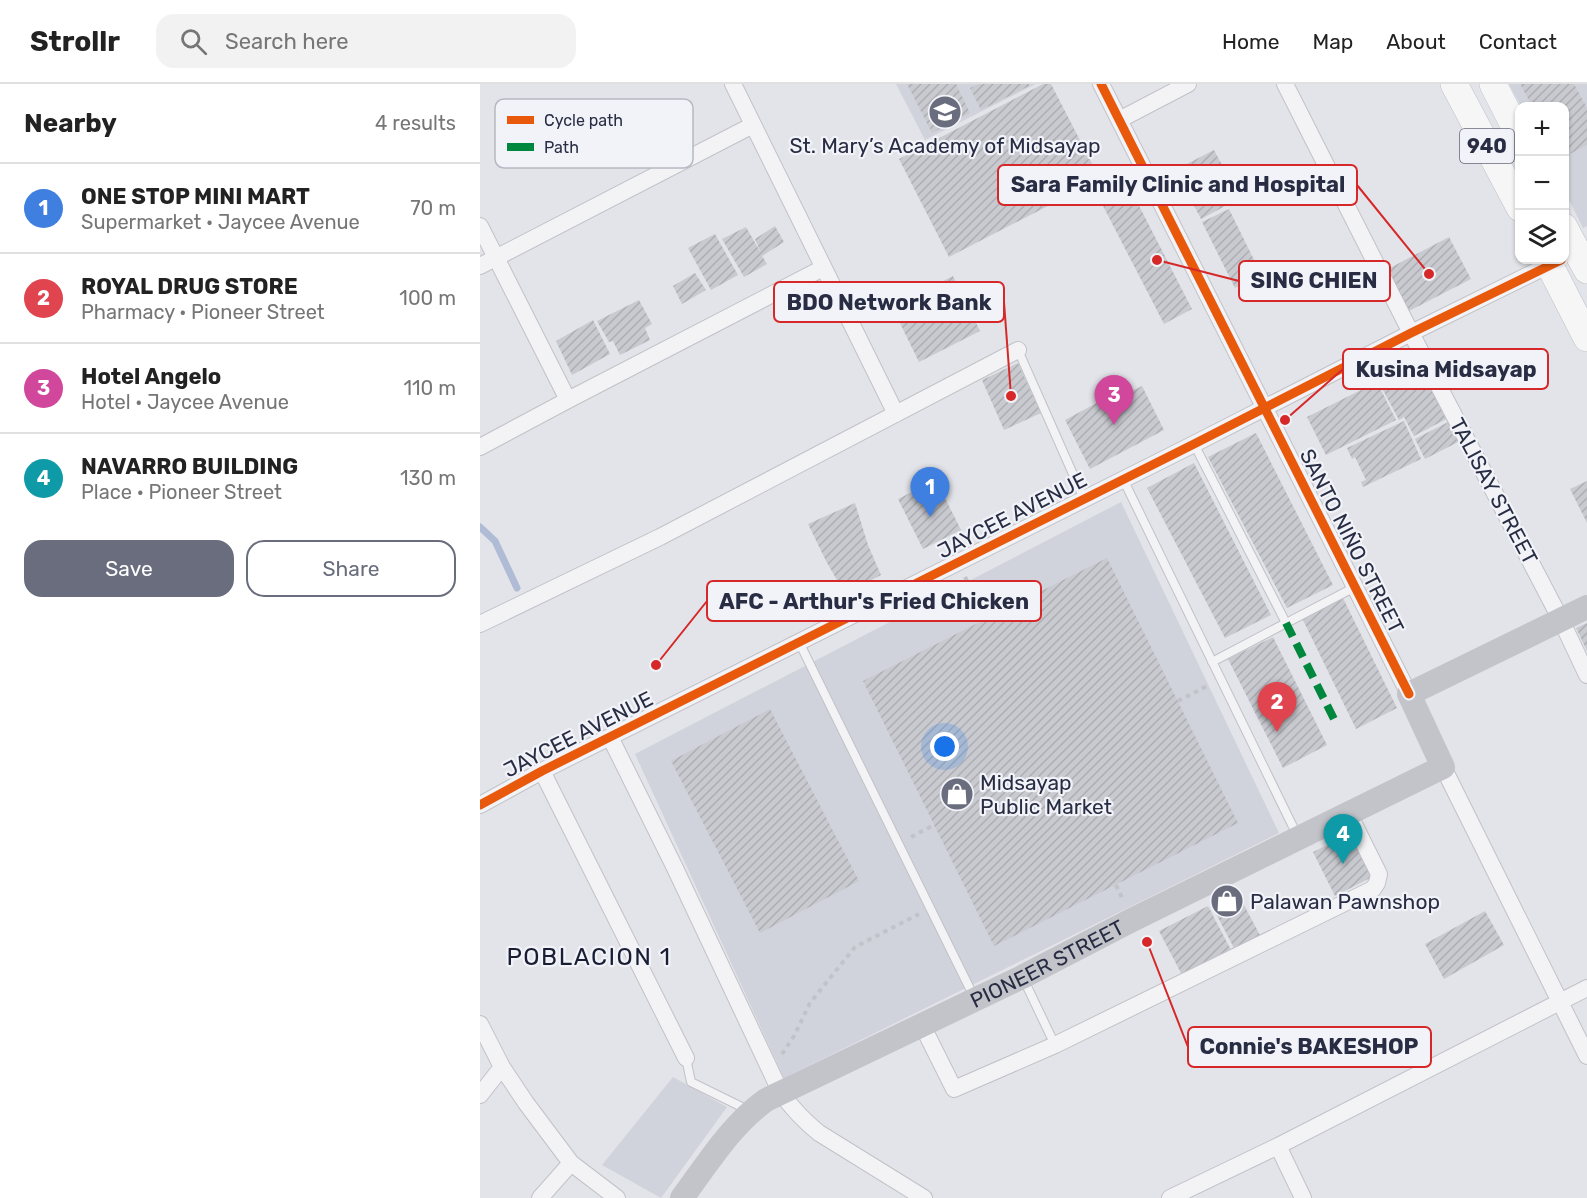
<!DOCTYPE html>
<html lang="en">
<head>
<meta charset="utf-8">
<style>
  :root { --surface:#fff; --page:#f2f2f2; --text:#222; --muted:#767676; --line:#e0e0e0; --accent:#696d7e }
  body { margin:0; font-family:Rubik,sans-serif; background:var(--page); color:var(--text) }
  .controls { position:absolute; right:18px; top:18px; display:grid; overflow:hidden; border-radius:12px; box-shadow:0 2px 4px #0004 }
  .controls button { width:54px; height:54px; display:grid; place-items:center; padding:0; border:0; border-bottom:2px solid var(--line); background:var(--surface); color:var(--text); font:30px sans-serif }
  .you { position:absolute; left:465px; top:663px; width:21px; height:21px; margin:-15px; border:4px solid #fff; border-radius:50%; background:#1a73e8; box-shadow:0 0 0 9px #1a73e833 }
  .badge { display:grid; place-items:center; width:39px; height:39px; border-radius:50%; background:var(--accent); color:#fff; font-size:20px; font-weight:700 }
  .pin { position:absolute; translate:-50% -50px; filter:drop-shadow(0 2px 3px #0008) }
  .pin::after { content:''; position:absolute; top:32px; width:21px; height:18px; background:inherit; clip-path:polygon(0 0,100% 0,50% 100%) }
  .list { margin:0; padding:0; list-style:none }
  h2 { display:flex; justify-content:space-between; align-items:center; height:78px; margin:0; padding:0 24px; font-size:26px }
  h2 small { font-size:20px; font-weight:400; color:var(--muted) }
  .list li { display:grid; grid-template-columns:39px 1fr auto; gap:18px; align-items:center; box-sizing:border-box; height:90px; padding:0 24px; border-top:2px solid var(--line) }
  .list b { display:block; font-size:22px; white-space:nowrap }
  .list p { margin:0; font-size:20px; white-space:nowrap; color:var(--muted) }
  .list em { font-size:20px; font-style:normal; color:var(--muted) }
  .actions { display:flex; gap:12px; padding:18px 24px }
  .actions a { flex:1; padding:14px 0; border:2px solid var(--accent); border-radius:18px; text-align:center; font-size:21px; color:var(--accent) }
  .actions .main { background:var(--accent); color:#fff }
  .icon { flex:none; width:33px; height:33px; fill:none; stroke:currentColor; stroke-width:2; stroke-linecap:round; stroke-linejoin:round }
  .map { position:relative; flex:none; width:1107px; height:1114px; overflow:hidden }
  header { display:flex; align-items:center; gap:36px; box-sizing:border-box; height:84px; padding:0 30px; background:var(--surface); border-bottom:2px solid var(--line) }
  header strong { font-size:28px }
  nav { display:flex; gap:33px; margin-inline-start:auto; font-size:21px }
  .search { width:420px; height:54px; background:var(--page); display:flex; align-items:center; gap:15px; box-sizing:border-box; padding:0 21px; border-radius:18px; color:var(--muted); font-size:22px }
  main { display:flex }
  aside { flex:1; background:var(--surface) }
  .map>svg:first-child { display:block }
</style>
</head>
<body>
<header>
<strong>Strollr</strong>
<div class="search"><svg class="icon" aria-label="search" viewBox="0 0 24 24"><circle cx="10" cy="10" r="6"/><path d="M15 15l6 6"/></svg>Search here</div>
<nav><a>Home</a><a>Map</a><a>About</a><a>Contact</a></nav>
</header>
<main>
<aside>
<h2>Nearby<small>4 results</small></h2>
<ul class="list">
<li><span class="badge" style="background:#3f7fe0">1</span><div><b>ONE STOP MINI MART</b><p>Supermarket · Jaycee Avenue</p></div><em>70 m</em></li>
<li><span class="badge" style="background:#e0444e">2</span><div><b>ROYAL DRUG STORE</b><p>Pharmacy · Pioneer Street</p></div><em>100 m</em></li>
<li><span class="badge" style="background:#d1479c">3</span><div><b>Hotel Angelo</b><p>Hotel · Jaycee Avenue</p></div><em>110 m</em></li>
<li><span class="badge" style="background:#0f9aa8">4</span><div><b>NAVARRO BUILDING</b><p>Place · Pioneer Street</p></div><em>130 m</em></li>
</ul>
<div class="actions"><a class="main">Save</a><a>Share</a></div>
</aside>
<div class="map">
<svg width="1107" height="1114" viewBox="0 0 1107 1114">
  <defs>
    <pattern id="building-hatch" width="6" height="6" patternUnits="userSpaceOnUse" patternTransform="scale(1.5)"><rect width="6" height="6" fill="#c9cad0"/><path d="M-1 1l2-2M0 6l6-6M5 7l2-2" fill="none" stroke="#adaeb4"/></pattern>
  </defs>
  <rect width="100%" height="100%" fill="#e3e4e9"/>
  <path fill="#d1d3dc" d="M 416,0 L 556,0 L 445,56 Z
    M 1029,0 L 1107,0 L 1107,142 L 1103,144 L 1085,108 L 1084,22 L 1041,22 Z
    M 641,418 L 799,749 L 304,994 L 155,670 Z
    M 193,993 L 247,1023 L 181,1114 L 122,1081 Z"/>
  <g fill="none" stroke-linecap="round" stroke-linejoin="round">
    <path stroke="#b0bbd5" stroke-width="7" d="M 0,443 L 15,457 L 37,504"/>
  </g>
  <path fill="url(#building-hatch)" d="M 427,0 L 476,0 L 490,29 L 452,49 Z
    M 499,0 L 549,0 L 549,2 L 501,26 L 490,4 Z
    M 563,0 L 571,0 L 620,95 L 469,173 L 419,75 Z
    M 1040,0 L 1094,0 L 1107,24 L 1107,61 L 1084,73 L 1084,22 L 1052,22 Z
    M 734,66 L 760,114 L 721,135 L 695,86 Z
    M 652,108 L 712,225 L 684,240 L 623,122 Z
    M 749,125 L 781,190 L 755,204 L 722,138 Z
    M 295,142 L 304,158 L 282,172 L 287,180 L 264,193 L 242,155 L 266,143 L 281,169 L 275,155 Z
    M 235,150 L 258,191 L 231,206 L 208,164 Z
    M 969,153 L 991,195 L 929,227 L 908,185 Z
    M 215,189 L 226,206 L 202,220 L 193,202 Z
    M 473,192 L 500,247 L 439,278 L 412,223 Z
    M 159,216 L 172,240 L 165,244 L 170,256 L 140,271 L 133,257 L 129,258 L 117,237 Z
    M 113,236 L 130,270 L 92,291 L 76,257 Z
    M 942,272 L 972,332 L 934,352 L 924,333 L 919,336 L 897,295 Z
    M 538,279 L 561,329 L 524,346 L 502,296 Z
    M 897,298 L 916,336 L 846,371 L 827,333 Z
    M 662,302 L 684,346 L 610,385 L 585,336 L 624,315 L 626,320 Z
    M 924,337 L 941,375 L 883,403 L 881,398 L 886,396 L 875,373 L 872,375 L 867,364 Z
    M 970,337 L 980,357 L 945,375 L 935,355 Z
    M 776,349 L 853,501 L 807,524 L 728,373 Z
    M 714,379 L 791,531 L 745,554 L 667,404 Z
    M 456,396 L 481,446 L 443,465 L 418,415 Z
    M 1107,397 L 1107,439 L 1090,405 Z
    M 375,419 L 388,461 L 401,491 L 365,510 L 346,477 L 328,440 Z
    M 627,474 L 758,739 L 514,862 L 383,597 Z
    M 863,514 L 917,624 L 876,645 L 822,534 Z
    M 1107,539 L 1107,567 L 1096,544 Z
    M 793,553 L 847,661 L 803,684 L 748,575 Z
    M 290,625 L 379,797 L 280,849 L 191,677 Z
    M 872,749 L 894,792 L 855,812 L 833,768 Z
    M 757,808 L 781,853 L 755,866 L 732,822 Z
    M 728,822 L 751,866 L 702,891 L 679,847 Z
    M 1005,827 L 1024,861 L 964,895 L 945,860 Z"/>
  <g fill="none" stroke-linecap="round" stroke-linejoin="round">
    <defs>
      <path id="service" d="M 538,266 L 604,415
        M 714,360 L 806,539 L 732,578 L 875,503
        M 643,395 L 817,751
        M 319,558 L 495,915
        M 543,894 L 575,961
        M 206,974 L 211,998 L 270,1027"/>
      <path id="minor" d="M 253,0 L 416,330
        M 621,0 L 929,610
        M 805,0 L 931,249 L 1081,536 L 1107,591
        M 639,36 L 708,0
        M 0,142 L 88,316
        M 0,182 L 273,41
        M 0,363 L 88,316 L 343,184
        M 0,540 L 180,453 L 538,266
        M 130,653 L 194,782 L 301,1009 C 312,1024 324,1037 339,1049 L 444,1114
        M 963,683 L 1107,972
        M 62,687 L 206,974
        M 0,721 L 62,687 L 714,360 L 931,249 L 1077,177
        M 0,940 L 22,983 L 46,1019 L 91,1079 L 137,1114
        M 442,941 L 474,1005 L 575,961 L 893,805 L 897,799 L 899,790 L 869,730
        M 0,1011 L 22,983
        M 798,1062 L 823,1114
        M 60,1114 L 91,1079
        M 690,1114 L 798,1062 L 1107,904"/>
      <path id="primary" d="M 974,0 L 1040,124
        M 1013,0 L 1040,53
        M 1084,143 L 1107,186
        M 1067,176 L 1107,254"/>
    </defs>
    <use href="#service" stroke="#c1c2c7" stroke-width="10"/>
    <use href="#minor" stroke="#c1c2c7" stroke-width="18"/>
    <use href="#primary" stroke="#bfc1c6" stroke-width="28"/>
    <path stroke="#c1c3c9" stroke-width="4" stroke-dasharray="4.5 4.5" stroke-linecap="butt" d="M 485,493 L 506,535
      M 698,617 L 729,601
      M 431,753 L 454,741
      M 636,801 L 643,816
      M 302,970 L 314,952 L 330,919 L 375,863 L 439,830"/>
    <use href="#service" stroke="#f3f3f5" stroke-width="8"/>
    <use href="#minor" stroke="#f3f3f5" stroke-width="16"/>
    <path stroke="#c3c4ca" stroke-width="24" id="s1" d="M 202,1114 C 228,1079 251,1041 286,1016 L 542,893 L 652,836 L 963,683 L 929,610 L 1107,523"/>
    <use href="#primary" stroke="#f6f6f7" stroke-width="27"/>
    <path stroke="#00873e" stroke-width="8" stroke-dasharray="15 8" stroke-linecap="butt" d="M 806,539 L 855,637"/>
    <defs>
      <path id="cycleway" d="M 621,0 L 929,610
        M 0,721 L 62,687 L 714,360 L 931,249 L 1081,176"/>
    </defs>
    <use href="#cycleway" stroke="#f1f3f8" stroke-width="13"/>
    <use href="#cycleway" stroke="#e8590c" stroke-width="9"/>
  </g>
  <defs>
    <symbol id="school-disc" viewBox="-11 -11 22 22"><circle r="9.5" fill="#696d7e" stroke="#f1f3f8"/><path d="M0-5L7-2L0 1L-7-2ZM-4 1L0 2.5L4 1V4Q0 6-4 4Z" fill="#fff"/></symbol>
    <symbol id="shop-disc" viewBox="-11 -11 22 22"><circle r="9.5" fill="#696d7e" stroke="#f1f3f8"/><path d="M-5-2.5h2.3a2.7 3.5 0 0 1 5.4 0H5L5.5 6h-11ZM-1.5-2.5h3a1.5 2.3 0 0 0-3 0Z" fill="#fff"/></symbol>
  </defs>
  <g fill-rule="evenodd">
    <use href="#school-disc" x="446" y="9" width="38" height="38"/>
    <use href="#shop-disc" x="458" y="691" width="38" height="38"/>
    <use href="#shop-disc" x="728" y="798" width="38" height="38"/>
  </g>
  <g text-anchor="middle" dominant-baseline="central" stroke-width="4.5" stroke-linejoin="round" paint-order="stroke">
    <rect fill="#f1f3f8" stroke="#64687a" stroke-width="1.5" x="980" y="45" width="54" height="34" rx="4.5"/>
    <g font-size="20" font-weight="bold" fill="#282d44">
      <text x="1007" y="62">940</text>
    </g>
    <g font-size="21" fill="#282d44" stroke="#f1f3f8" text-anchor="start">
      <text x="465" y="61" text-anchor="middle">St. Mary’s Academy of Midsayap</text>
      <text x="500" y="698">Midsayap<tspan x="500" dy="24">Public Market</tspan></text>
      <text x="770" y="817">Palawan Pawnshop</text>
    </g>
    <g font-size="21" fill="#282d44" stroke="#f1f3f8">
      <text transform="translate(1014 407) rotate(62)">TALISAY STREET</text>
      <text transform="translate(532 431) rotate(-27)">JAYCEE AVENUE</text>
      <text transform="translate(872 457) rotate(63)">SANTO NIÑO STREET</text>
      <text transform="translate(98 650) rotate(-27)">JAYCEE AVENUE</text>
      <text stroke="none"><textPath href="#s1" startOffset="442">PIONEER STREET</textPath></text>
    </g>
    <g font-size="24" letter-spacing="1.5" fill="#1a1e35" stroke="#f1f3f8">
      <text x="109" y="873">POBLACION 1</text>
    </g>
  </g>
  <rect x="15" y="15" width="198" height="69" rx="9" fill="#f1f3f8" stroke="#b5b8c2" stroke-width="1.5"/>
  <rect x="27" y="32" width="27" height="8" fill="#e8590c"/>
  <rect x="27" y="59" width="27" height="8" fill="#00873e"/>
  <g font-size="16" fill="#282d44">
    <text x="64" y="42">Cycle path</text>
    <text x="64" y="69">Path</text>
  </g>
  <path fill="none" stroke="#d62828" stroke-width="2" d="M949 190L877 101M677 176L759 197M531 312L524 218M805 336L863 285M176 581L227 517M667 858L708 963"/>
  <g fill="#d62828" stroke="#f1f3f8" stroke-width="2">
    <circle cx="949" cy="190" r="6"/>
    <circle cx="677" cy="176" r="6"/>
    <circle cx="531" cy="312" r="6"/>
    <circle cx="805" cy="336" r="6"/>
    <circle cx="176" cy="581" r="6"/>
    <circle cx="667" cy="858" r="6"/>
  </g>
  <g fill="#f1f3f8" stroke="#d62828" stroke-width="2">
    <rect x="518" y="81" width="359" height="40" rx="6"/>
    <rect x="759" y="177" width="151" height="40" rx="6"/>
    <rect x="294" y="198" width="230" height="40" rx="6"/>
    <rect x="863" y="265" width="205" height="40" rx="6"/>
    <rect x="227" y="497" width="334" height="40" rx="6"/>
    <rect x="708" y="943" width="243" height="40" rx="6"/>
  </g>
  <g font-size="22" text-anchor="middle" font-weight="bold" fill="#282d44">
    <text x="698" y="108">Sara Family Clinic and Hospital</text>
    <text x="834" y="204">SING CHIEN</text>
    <text x="409" y="226">BDO Network Bank</text>
    <text x="966" y="293">Kusina Midsayap</text>
    <text x="394" y="525">AFC - Arthur's Fried Chicken</text>
    <text x="829" y="970">Connie's BAKESHOP</text>
  </g>
</svg>
<div class="controls">
<button>+</button>
<button>−</button>
<button><svg class="icon" aria-label="layers" viewBox="0 0 24 24"><path d="M12 4l9 5-9 5-9-5zM3 14l9 5 9-5"/></svg></button>
</div>
<div class="you"></div>
<div class="pin badge" style="left:450px;top:433px;background:#3f7fe0">1</div>
<div class="pin badge" style="left:797px;top:648px;background:#e0444e">2</div>
<div class="pin badge" style="left:634px;top:341px;background:#d1479c">3</div>
<div class="pin badge" style="left:863px;top:780px;background:#0f9aa8">4</div>
</div>
</main>
</body>
</html>
